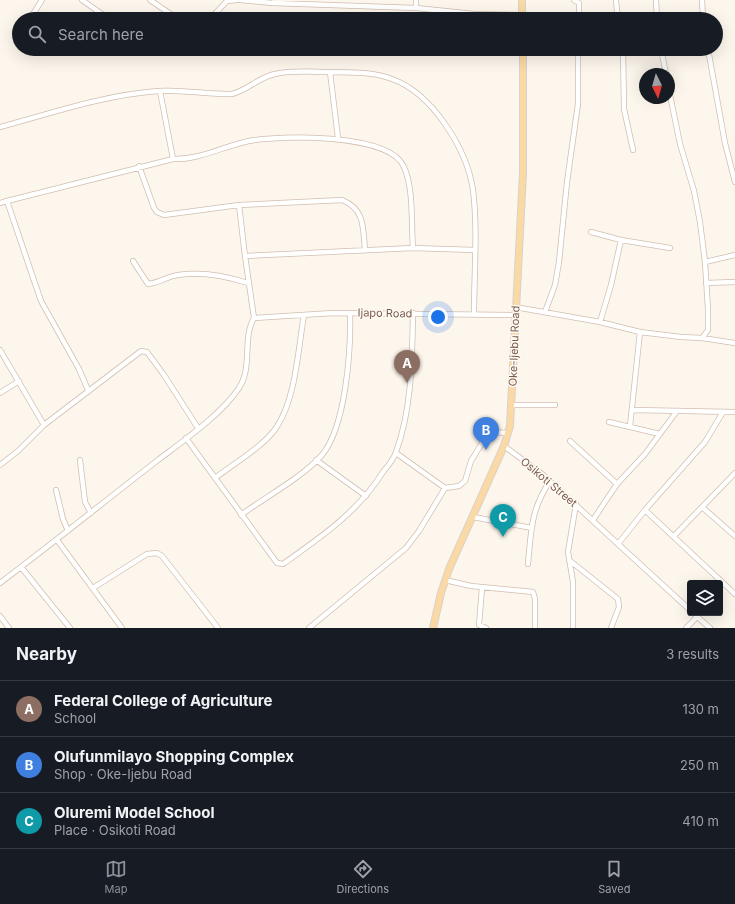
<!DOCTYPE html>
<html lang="en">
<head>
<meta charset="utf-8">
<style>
  :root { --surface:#171b24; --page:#20242c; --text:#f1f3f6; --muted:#9ea1a6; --line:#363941; --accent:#8c9099 }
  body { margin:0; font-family:Inter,sans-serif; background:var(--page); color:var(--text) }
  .controls { position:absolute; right:12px; bottom:12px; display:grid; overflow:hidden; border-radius:4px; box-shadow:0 4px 16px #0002 }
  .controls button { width:36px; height:36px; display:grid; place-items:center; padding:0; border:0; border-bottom:1px solid var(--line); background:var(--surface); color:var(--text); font:20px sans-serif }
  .compass { position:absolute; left:639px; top:68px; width:36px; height:36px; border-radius:50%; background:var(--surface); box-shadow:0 4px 16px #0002; rotate:175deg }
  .you { position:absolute; left:438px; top:317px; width:14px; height:14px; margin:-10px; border:3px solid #fff; border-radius:50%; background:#1a73e8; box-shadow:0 0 0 6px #1a73e833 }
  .badge { display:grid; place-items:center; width:26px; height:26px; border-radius:50%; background:var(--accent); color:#fff; font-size:13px; font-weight:700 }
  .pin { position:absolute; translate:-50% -33px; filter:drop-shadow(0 1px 2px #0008) }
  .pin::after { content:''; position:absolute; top:21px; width:14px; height:12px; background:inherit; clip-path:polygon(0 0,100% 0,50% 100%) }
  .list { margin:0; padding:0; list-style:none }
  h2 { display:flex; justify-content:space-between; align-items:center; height:52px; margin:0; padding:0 16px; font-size:17px }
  h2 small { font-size:13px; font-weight:400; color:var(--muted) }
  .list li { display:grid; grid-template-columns:26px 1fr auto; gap:12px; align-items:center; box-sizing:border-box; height:56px; padding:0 16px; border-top:1px solid var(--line) }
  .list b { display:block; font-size:15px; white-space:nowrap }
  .list p { margin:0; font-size:13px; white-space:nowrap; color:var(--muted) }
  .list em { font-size:13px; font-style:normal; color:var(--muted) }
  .icon { flex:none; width:22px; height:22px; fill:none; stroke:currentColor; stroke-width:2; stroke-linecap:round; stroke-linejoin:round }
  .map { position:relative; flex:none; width:735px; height:628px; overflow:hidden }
  .search { position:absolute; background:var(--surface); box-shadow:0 4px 16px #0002; left:12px; right:12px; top:12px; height:44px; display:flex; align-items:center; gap:10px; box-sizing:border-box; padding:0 14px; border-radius:22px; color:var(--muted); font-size:15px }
  .sheet { height:220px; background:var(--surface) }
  nav { display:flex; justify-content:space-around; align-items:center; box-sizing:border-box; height:56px; border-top:1px solid var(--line); background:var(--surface); font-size:11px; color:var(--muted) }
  nav a { display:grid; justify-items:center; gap:2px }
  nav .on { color:var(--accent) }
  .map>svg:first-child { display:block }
</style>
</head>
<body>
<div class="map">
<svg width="735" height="628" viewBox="0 0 735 628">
  <rect width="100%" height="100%" fill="#fdf6ec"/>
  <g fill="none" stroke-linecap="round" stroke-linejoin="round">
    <defs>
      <path id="minor" d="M 82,0 L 109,19
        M 150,0 L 178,19
        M 240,0 L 272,3 L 416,8 L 474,14 L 521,15
        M 416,0 L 416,8
        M 574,0 L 579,3 L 579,19
        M 616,0 L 617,11 L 621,19
        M 656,0 L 657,19
        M 702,0 L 703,19
        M 34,19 L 33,14 L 42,0
        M 160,19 L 166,12
        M 210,19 L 227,1 L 237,0
        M 623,49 L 624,109 L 633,150
        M 661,49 L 666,74
        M 708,49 L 725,143 L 735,182
        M 330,72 L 338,138
        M 669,90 L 680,144 L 694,191 L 700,222 L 705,262 L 708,309 L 708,330 L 702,338
        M 0,127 C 52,113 104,95 158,91 C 183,89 207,95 232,94 C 248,90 259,77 275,74 C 292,70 312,72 329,72 C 350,73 372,71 392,79 C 432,93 467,149 473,190 C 478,230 474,273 474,314
        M 173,159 C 199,160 224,146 249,141 C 281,135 390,133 404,167 C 414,189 411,224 413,248
        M 139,166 L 154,208 L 157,212 L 164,215 L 239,205 L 342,200 C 365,209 363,228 365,250
        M 7,201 L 173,159 L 160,91
        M 0,203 L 7,201 L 41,301 L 79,369 L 88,390
        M 239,205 L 245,256 L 413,248 L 475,250
        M 591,232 L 621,240 L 611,285 L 600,322
        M 621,240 L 670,248
        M 133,261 L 148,284 C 159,283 168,276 178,275 C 202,271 226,276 248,283
        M 705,262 L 735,255
        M 706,283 L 735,282
        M 515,307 L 600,322 L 640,332 L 681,337 L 702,338 L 735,343
        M 545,312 L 555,285 L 559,262 L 567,182 L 578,104 L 578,49
        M 254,318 L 333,313 L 515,315
        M 0,350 L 44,425
        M 0,393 L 19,381
        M 512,405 L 555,405
        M 633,410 L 735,412
        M 609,422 L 660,434
        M 630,426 L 640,332
        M 186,438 L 277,563 L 283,564 C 321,537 358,512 383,472 C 388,466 394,459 396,452 C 412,409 412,359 413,313
        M 570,441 L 617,484
        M 504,446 L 542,474 L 618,544 L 645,510 L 705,442 L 723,412
        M 396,453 L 445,488 L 459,486 L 465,481 L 471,461 L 487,435 L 492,432 L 508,433
        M 80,460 L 85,502 L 91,513
        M 316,460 L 366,496
        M 0,465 L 18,451 L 44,425 L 141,351 L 147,352 L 164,375 L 198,428
        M 215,478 C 232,465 265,445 276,428 C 296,399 298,349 304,315
        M 56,490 L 63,519 L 68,531
        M 702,507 L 735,536
        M 645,510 L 735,594
        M 241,515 C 264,498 304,476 322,455 C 346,426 351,350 350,313
        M 473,517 L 532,528
        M 593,520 L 617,484 L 645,454 L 677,411
        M 674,536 L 735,473
        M 57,540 L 122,628
        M 618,544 L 690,610
        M 569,560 L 618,599 L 619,607 L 611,628
        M 528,564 C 531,531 531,509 550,481
        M 21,567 L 70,628
        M 445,580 L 471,586 L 533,592 L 535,599 L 535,628
        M 0,583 C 53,543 105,501 158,460 C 183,441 222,414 239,388 C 253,367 242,338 254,318 L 245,256
        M 93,588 L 147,554 L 157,553 L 162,556 L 218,628
        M 482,588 L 479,625 L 486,628
        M 693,613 L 710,628
        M 0,616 L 9,628
        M 309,628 L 406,548 L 419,531 L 445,488
        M 573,628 L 573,582 L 568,552 L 576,504
        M 686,628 L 697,617"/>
      <path id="major" d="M 522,19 L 522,0
        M 433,628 L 441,593 L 449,569 L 504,446 L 510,426 L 523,173 L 523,49"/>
    </defs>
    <use href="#minor" stroke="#d1beb0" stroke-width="6"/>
    <use href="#major" stroke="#dad1cd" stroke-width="8"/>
    <use href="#minor" stroke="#fff" stroke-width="4.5"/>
    <use href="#major" stroke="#fbd9a5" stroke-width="6"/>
  </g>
  <g text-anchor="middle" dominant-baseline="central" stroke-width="3" stroke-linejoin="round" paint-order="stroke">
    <g font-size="11" fill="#7a5c4d" stroke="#fffaf3">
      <text transform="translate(385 313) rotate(1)">Ijapo Road</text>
      <text transform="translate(514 346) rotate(-88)">Oke-Ijebu Road</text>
      <text transform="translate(549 482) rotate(40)">Osikoti Street</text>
    </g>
  </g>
</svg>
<div class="controls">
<button><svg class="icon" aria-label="layers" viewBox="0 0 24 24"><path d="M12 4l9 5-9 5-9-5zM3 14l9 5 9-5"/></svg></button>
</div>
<svg class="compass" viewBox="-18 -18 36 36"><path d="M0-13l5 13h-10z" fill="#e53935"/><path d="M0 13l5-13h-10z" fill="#9ea1a6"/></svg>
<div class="you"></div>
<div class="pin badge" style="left:407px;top:383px;background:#8d6e63">A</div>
<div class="pin badge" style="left:486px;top:450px;background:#3f7fe0">B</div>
<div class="pin badge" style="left:503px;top:537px;background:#0f9aa8">C</div>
<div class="search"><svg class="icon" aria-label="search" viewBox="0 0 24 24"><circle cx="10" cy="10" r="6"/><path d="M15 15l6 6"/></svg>Search here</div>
</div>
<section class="sheet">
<h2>Nearby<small>3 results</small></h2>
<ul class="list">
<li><span class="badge" style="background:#8d6e63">A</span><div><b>Federal College of Agriculture</b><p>School</p></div><em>130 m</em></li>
<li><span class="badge" style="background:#3f7fe0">B</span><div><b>Olufunmilayo Shopping Complex</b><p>Shop · Oke-Ijebu Road</p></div><em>250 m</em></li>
<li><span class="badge" style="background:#0f9aa8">C</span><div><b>Oluremi Model School</b><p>Place · Osikoti Road</p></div><em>410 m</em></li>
</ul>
</section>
<nav>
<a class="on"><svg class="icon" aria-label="map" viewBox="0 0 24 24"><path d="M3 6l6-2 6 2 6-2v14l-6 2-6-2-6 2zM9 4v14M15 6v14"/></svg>Map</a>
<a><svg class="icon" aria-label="directions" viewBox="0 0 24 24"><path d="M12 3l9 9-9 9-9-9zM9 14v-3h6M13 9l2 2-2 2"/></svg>Directions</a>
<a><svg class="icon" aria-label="saved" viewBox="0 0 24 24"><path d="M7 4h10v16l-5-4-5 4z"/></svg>Saved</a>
</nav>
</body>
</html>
